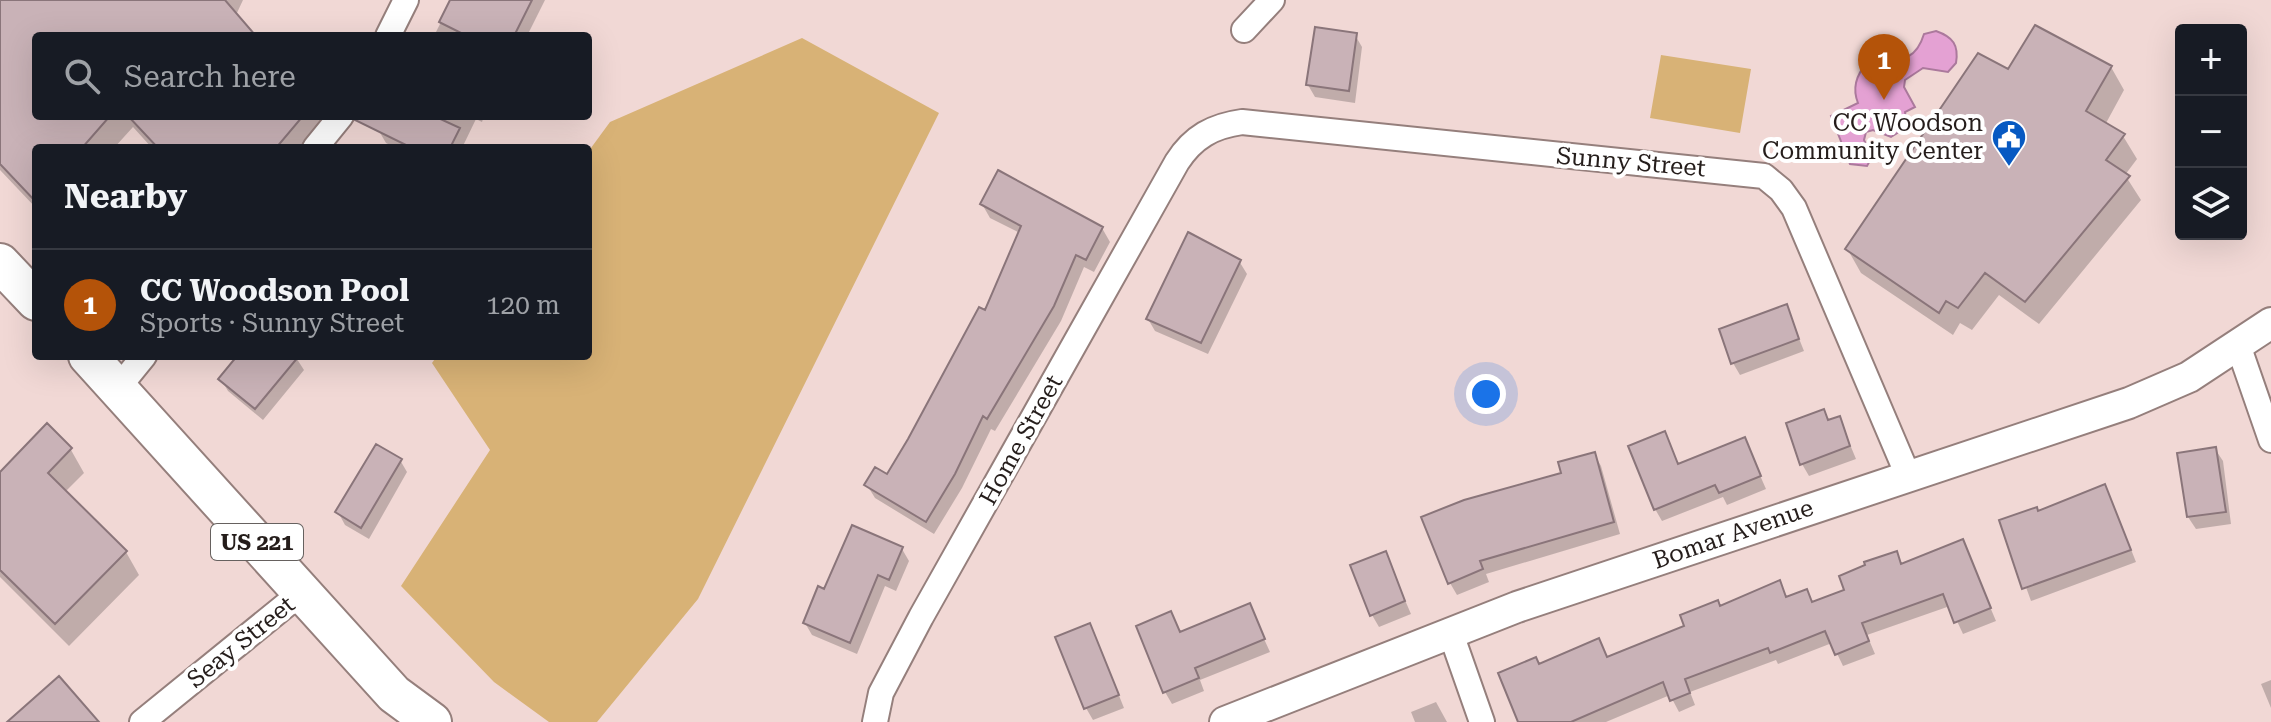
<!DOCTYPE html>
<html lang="en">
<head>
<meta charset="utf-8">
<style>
  :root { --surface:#171b24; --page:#20242c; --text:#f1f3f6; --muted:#9ea1a6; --line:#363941; --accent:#b45309 }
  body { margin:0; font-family:"Roboto Serif",serif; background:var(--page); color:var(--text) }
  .controls { position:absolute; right:24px; top:24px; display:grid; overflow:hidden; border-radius:8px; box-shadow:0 8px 32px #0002 }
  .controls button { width:72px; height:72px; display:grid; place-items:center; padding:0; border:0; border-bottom:2px solid var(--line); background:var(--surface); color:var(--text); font:40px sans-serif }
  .you { position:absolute; left:1486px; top:394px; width:28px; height:28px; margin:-20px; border:6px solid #fff; border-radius:50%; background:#1a73e8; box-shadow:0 0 0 12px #1a73e833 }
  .badge { display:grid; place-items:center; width:52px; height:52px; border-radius:50%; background:var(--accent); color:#fff; font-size:26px; font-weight:700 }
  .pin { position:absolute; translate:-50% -66px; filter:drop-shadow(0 2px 4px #0008) }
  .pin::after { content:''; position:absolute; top:42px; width:28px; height:24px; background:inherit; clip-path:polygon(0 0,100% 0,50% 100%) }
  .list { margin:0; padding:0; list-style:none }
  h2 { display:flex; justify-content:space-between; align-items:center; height:104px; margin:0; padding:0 32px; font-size:34px }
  h2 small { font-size:26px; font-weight:400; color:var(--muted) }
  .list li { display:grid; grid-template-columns:52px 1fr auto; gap:24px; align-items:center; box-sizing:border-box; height:112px; padding:0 32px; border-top:2px solid var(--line) }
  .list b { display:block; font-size:30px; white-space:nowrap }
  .list p { margin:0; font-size:26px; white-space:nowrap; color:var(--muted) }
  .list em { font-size:26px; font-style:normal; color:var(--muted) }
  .icon { flex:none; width:44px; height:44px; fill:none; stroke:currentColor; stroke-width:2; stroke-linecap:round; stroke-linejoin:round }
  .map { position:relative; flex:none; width:2271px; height:722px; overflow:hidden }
  .search { position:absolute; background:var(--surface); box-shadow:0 8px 32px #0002; left:32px; top:32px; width:560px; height:88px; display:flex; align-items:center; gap:20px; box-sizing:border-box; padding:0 28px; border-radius:8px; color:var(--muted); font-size:30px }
  .panel { position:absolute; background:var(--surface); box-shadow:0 8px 32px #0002; left:32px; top:144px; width:560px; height:216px; border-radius:8px }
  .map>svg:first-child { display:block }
</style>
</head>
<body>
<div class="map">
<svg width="2271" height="722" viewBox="0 0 2271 722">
  <rect width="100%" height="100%" fill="#f1d8d5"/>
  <path fill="#d8b276" d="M 802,38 L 939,113 L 698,599 L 597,722 L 549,722 L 494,682 L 401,586 L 490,450 L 432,363 L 437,356 L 588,356 L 588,152 L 610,122 Z
    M 1661,55 L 1751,69 L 1740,133 L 1650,118 Z"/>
  <path fill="#e4a1d3" stroke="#ab799c" stroke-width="2" d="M 1936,31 C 1953,37 1959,45 1956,63 L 1948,72 L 1923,68 L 1905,80 L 1904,87 L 1915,107 L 1905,112 L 1907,127 L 1891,137 L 1873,130 L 1866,132 L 1864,140 L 1872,157 L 1867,166 L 1850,164 L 1831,116 L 1858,103 C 1852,88 1857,74 1867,63 C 1893,58 1914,67 1924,34 Z"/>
  <path fill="#0003" d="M 0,0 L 243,0 L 236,15 L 254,36 L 36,36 L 36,116 L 319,116 L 325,127 L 308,148 L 152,148 L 133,127 L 114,148 L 36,148 L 36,208 L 0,170 Z
    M 452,0 L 545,0 L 527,36 L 434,36 Z
    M 1355,35 L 1362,47 L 1355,103 L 1315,97 L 1308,85 Z
    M 2111,67 L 2124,90 L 2105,125 L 2123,136 L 2137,159 L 2125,175 L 2141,200 L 2039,324 L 1999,295 L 1972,330 L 1960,323 L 1953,335 L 1861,273 L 1848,250 L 2009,72 Z
    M 386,116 L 484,116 L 482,122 L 476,119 L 462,148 L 396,148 L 386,143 L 379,131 Z
    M 982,204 L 1102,228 L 1110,242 L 1094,272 L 1084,267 L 1061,321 L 995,431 L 991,429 L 962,488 L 934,534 L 875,498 L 867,485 L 887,476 L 986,313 L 1020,233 L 990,218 Z
    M 1239,261 L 1247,274 L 1208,354 L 1155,331 L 1148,319 Z
    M 1786,306 L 1804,351 L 1740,375 L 1733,363 Z
    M 239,356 L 295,356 L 304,370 L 263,420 L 228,391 L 221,379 Z
    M 1823,411 L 1830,422 L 1839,418 L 1856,459 L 1809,476 L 1802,464 Z
    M 47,426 L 71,450 L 84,473 L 65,492 L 126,552 L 139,575 L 69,646 L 0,577 L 0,474 Z
    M 1664,434 L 1679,466 L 1744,439 L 1766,489 L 1727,505 L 1723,497 L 1662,521 L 1655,509 Z
    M 2215,449 L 2223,461 L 2231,524 L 2196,529 L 2188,517 Z
    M 1594,454 L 1601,466 L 1620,534 L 1486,574 L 1489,582 L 1457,595 L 1450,583 Z
    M 400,460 L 407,472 L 369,539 L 345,525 L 338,512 Z
    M 2111,499 L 2136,562 L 2031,601 L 2002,521 Z
    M 1962,541 L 1996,621 L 1963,634 L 1950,606 L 1867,635 L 1875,654 L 1843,666 L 1832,643 L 1778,664 L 1776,660 L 1690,692 L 1695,705 L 1679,712 L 1670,695 L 1606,722 L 1520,722 L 1539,666 L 1605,653 L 1608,659 L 1686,628 L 1720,608 L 1779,583 L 1787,599 L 1813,604 L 1846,591 L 1896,553 L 1903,566 Z
    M 902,549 L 909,561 L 896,591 L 885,586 L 857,654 L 812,635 L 805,623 L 825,592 Z
    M 1385,554 L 1411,614 L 1379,627 L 1372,615 Z
    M 1249,606 L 1270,652 L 1200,680 L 1204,691 L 1172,704 L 1165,692 L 1171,614 L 1181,634 Z
    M 1096,638 L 1124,708 L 1093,720 L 1086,708 Z
    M 2271,680 L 2271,708 L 2261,684 Z
    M 1436,702 L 1447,722 L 1415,722 L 1411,712 Z"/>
  <path fill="#c9b2b7" stroke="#8a757a" stroke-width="2" d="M 0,0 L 225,0 L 256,36 L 36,36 L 36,116 L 110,116 L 82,148 L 36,148 L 36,202 L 0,164 Z
    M 450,0 L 532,0 L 514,36 L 467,36 L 439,22 Z
    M 2035,25 L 2112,66 L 2086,111 L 2125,134 L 2106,160 L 2130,176 L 2025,302 L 1985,273 L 1958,308 L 1946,301 L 1939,313 L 1845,249 L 1978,53 L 2008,69 Z
    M 1315,27 L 1357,33 L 1349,91 L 1306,85 Z
    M 128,116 L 303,116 L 276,148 L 158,148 Z
    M 356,116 L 434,116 L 460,128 L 450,148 L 412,148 L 355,120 Z
    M 998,170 L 1103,227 L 1086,260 L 1076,255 L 1054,306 L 987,419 L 983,416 L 955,474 L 926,522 L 864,485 L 875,467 L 887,474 L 908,439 L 979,307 L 985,310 L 1021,226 L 980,204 Z
    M 1188,232 L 1241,260 L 1201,343 L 1146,319 Z
    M 1787,304 L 1799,339 L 1731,364 L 1719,329 Z
    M 237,356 L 299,356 L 255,409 L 218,379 Z
    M 1824,409 L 1828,420 L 1840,416 L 1850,446 L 1800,465 L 1786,423 Z
    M 47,423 L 72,448 L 48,473 L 127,551 L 55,624 L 0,570 L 0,472 Z
    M 1665,431 L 1678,464 L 1745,437 L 1761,476 L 1719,493 L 1715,485 L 1654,510 L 1628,446 Z
    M 376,444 L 402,459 L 361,528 L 335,512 Z
    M 2216,447 L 2226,512 L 2187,517 L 2177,453 Z
    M 1595,452 L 1614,522 L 1480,561 L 1483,569 L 1448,584 L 1421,517 L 1464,500 L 1561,473 L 1558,462 Z
    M 2105,484 L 2131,550 L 2022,589 L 1999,520 L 2037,507 L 2038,511 Z
    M 852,525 L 903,547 L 889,580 L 878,575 L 850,643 L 803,623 L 818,586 L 824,589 Z
    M 1963,539 L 1991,608 L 1954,623 L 1943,594 L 1862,623 L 1869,641 L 1835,655 L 1825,631 L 1770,653 L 1768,648 L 1685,679 L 1690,693 L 1670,701 L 1663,682 L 1571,722 L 1518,722 L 1498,673 L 1536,657 L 1539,664 L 1599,638 L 1607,657 L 1684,626 L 1680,615 L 1718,600 L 1720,606 L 1780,580 L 1786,597 L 1807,589 L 1812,602 L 1844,590 L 1839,576 L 1865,565 L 1864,562 L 1897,551 L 1901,564 Z
    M 1386,551 L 1405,601 L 1370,616 L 1350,565 Z
    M 1250,603 L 1265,639 L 1195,668 L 1199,678 L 1163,693 L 1136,626 L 1171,611 L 1180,632 Z
    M 1090,623 L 1119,695 L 1084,709 L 1055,637 Z
    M 59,676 L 99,722 L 7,722 Z"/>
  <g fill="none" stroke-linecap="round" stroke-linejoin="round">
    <defs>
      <path id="minor" d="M 1244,30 L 1272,0
        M 388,36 L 406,0
        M 315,148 L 341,116
        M 2238,345 L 2271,440
        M 118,388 L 144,356
        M 1450,631 L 1482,722
        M 142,722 L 302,592
        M 875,722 L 881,693 L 921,617 L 1177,162 C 1193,137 1213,126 1242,122 L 1764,176 L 1781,190 L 1794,208 L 1909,478"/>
      <path id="tertiary" d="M 1225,722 L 1517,607 L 2129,403 L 2189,377 L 2271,323"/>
      <path id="primary" d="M 0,263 L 36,301
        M 88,356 L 394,694 L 432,722"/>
    </defs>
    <use href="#minor" stroke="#957f7c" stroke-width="28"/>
    <use href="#tertiary" stroke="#957f7c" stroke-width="34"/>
    <use href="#primary" stroke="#957f7c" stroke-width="42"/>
    <use href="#minor" stroke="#fff" stroke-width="24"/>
    <use href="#tertiary" stroke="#fff" stroke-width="30"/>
    <use href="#primary" stroke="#fff" stroke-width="38"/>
  </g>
  <defs>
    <symbol id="civic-pin" viewBox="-11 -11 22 30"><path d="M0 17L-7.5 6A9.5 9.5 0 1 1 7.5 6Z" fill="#0759c2" stroke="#fff"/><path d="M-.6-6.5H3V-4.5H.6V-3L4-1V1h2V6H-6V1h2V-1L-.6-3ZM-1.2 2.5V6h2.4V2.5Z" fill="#fff"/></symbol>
  </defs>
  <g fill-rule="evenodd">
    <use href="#civic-pin" x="1989" y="117" width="40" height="54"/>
  </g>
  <g text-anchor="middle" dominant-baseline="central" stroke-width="8" stroke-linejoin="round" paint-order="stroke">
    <rect fill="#fff" stroke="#66615f" stroke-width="2" x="211" y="524" width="92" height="36" rx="6"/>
    <g font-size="22" font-weight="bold" fill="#251d1b">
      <text x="257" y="542">US 221</text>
    </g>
    <g font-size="24" fill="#251d1b" stroke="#fff" text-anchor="end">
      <text x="1983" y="123">CC Woodson<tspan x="1983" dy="28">Community Center</tspan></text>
    </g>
    <g font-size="24" fill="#251d1b" stroke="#fff">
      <text transform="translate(1631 162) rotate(5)">Sunny Street</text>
      <text transform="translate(1021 440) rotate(-61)">Home Street</text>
      <text transform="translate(1733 534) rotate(-19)">Bomar Avenue</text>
      <text transform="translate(241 642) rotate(-39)">Seay Street</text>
    </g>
  </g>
</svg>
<div class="controls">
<button>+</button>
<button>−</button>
<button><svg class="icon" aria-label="layers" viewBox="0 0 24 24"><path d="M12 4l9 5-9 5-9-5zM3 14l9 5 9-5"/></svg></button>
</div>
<div class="you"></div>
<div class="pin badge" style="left:1884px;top:100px">1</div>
<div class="search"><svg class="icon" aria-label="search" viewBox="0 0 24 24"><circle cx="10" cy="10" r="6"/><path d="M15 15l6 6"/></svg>Search here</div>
<section class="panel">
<h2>Nearby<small></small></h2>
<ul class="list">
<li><span class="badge">1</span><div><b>CC Woodson Pool</b><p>Sports · Sunny Street</p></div><em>120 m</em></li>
</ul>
</section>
</div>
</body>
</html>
